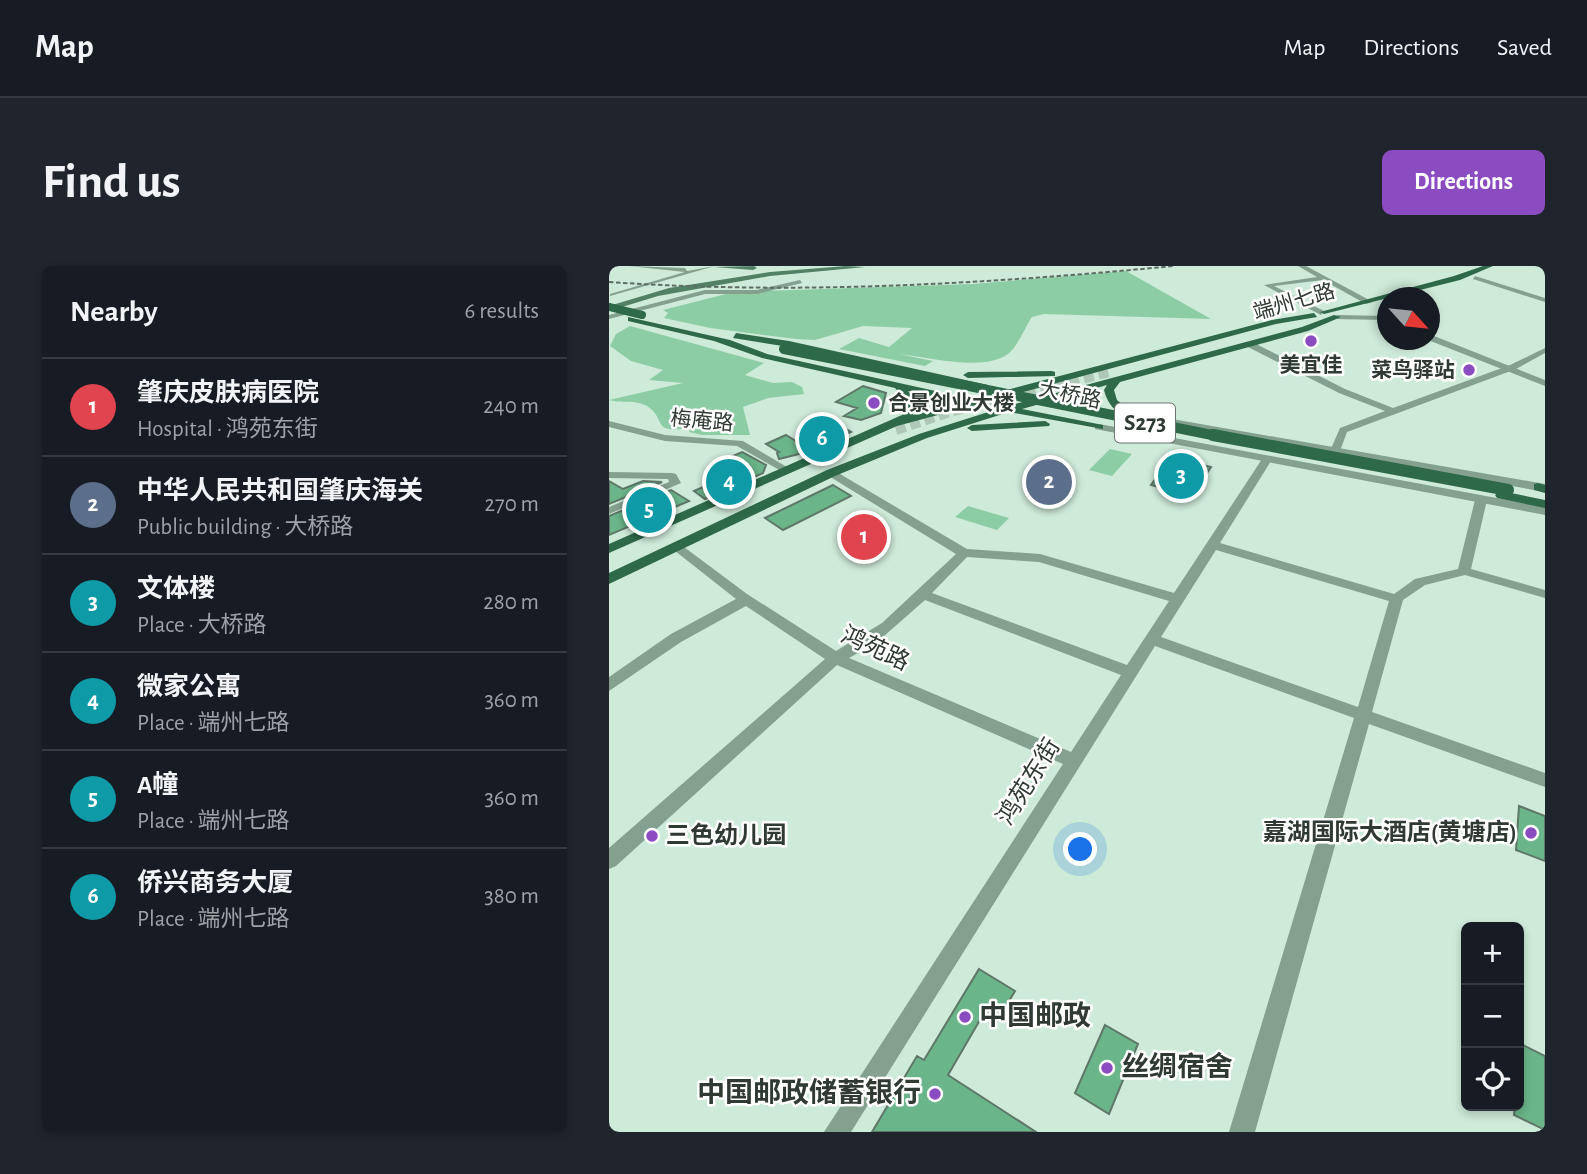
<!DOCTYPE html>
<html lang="en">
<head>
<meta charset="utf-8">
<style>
  :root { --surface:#171b24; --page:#20242c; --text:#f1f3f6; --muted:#9ea1a6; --line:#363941; --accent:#8c4cc1 }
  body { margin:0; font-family:"Alegreya Sans","Noto Sans SC",sans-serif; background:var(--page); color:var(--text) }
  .controls { position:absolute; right:21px; bottom:21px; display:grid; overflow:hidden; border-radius:10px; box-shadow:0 4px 10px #0003 }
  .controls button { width:63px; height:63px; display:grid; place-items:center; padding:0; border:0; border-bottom:2px solid var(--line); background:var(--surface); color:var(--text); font:35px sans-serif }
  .compass { position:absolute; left:768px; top:21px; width:63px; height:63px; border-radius:50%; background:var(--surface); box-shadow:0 4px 10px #0003; rotate:117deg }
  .you { position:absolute; left:472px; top:584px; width:24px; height:24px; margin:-18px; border:5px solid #fff; border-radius:50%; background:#1a73e8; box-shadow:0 0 0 10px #1a73e833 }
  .badge { display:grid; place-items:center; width:46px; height:46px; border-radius:50%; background:var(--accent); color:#fff; font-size:23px; font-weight:700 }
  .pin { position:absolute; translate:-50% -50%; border:4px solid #fff; box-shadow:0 2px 7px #0006 }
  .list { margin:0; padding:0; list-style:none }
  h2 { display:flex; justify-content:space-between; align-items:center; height:91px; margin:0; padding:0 28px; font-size:30px }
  h2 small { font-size:23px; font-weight:400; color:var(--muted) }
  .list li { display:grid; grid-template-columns:46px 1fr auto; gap:21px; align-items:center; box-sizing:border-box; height:98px; padding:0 28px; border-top:2px solid var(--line) }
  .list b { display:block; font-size:26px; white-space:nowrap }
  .list p { margin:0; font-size:23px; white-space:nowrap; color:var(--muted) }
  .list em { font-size:23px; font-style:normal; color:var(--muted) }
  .icon { flex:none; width:38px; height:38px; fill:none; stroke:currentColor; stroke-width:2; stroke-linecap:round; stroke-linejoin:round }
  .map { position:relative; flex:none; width:936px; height:866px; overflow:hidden; border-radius:10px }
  header { display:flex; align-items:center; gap:42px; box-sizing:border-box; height:98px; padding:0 35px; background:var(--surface); border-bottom:2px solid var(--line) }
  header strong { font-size:33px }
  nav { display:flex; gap:38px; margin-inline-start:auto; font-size:24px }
  .intro { display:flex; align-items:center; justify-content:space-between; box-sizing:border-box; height:168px; padding:0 42px }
  h1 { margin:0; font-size:49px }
  .button { padding:18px 32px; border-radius:10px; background:var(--accent); color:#fff; font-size:24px; font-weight:700 }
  main { display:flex; gap:42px; padding:0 42px }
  aside { flex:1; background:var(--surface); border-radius:10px; box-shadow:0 4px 10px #0003 }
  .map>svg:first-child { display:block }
</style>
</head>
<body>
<header>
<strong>Map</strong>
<nav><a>Map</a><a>Directions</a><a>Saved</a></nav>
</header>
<div class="intro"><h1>Find us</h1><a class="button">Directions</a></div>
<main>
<aside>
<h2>Nearby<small>6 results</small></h2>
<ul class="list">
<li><span class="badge" style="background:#e0444e">1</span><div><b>肇庆皮肤病医院</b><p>Hospital · 鸿苑东街</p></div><em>240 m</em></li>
<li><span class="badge" style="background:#5c6f8a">2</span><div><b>中华人民共和国肇庆海关</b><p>Public building · 大桥路</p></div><em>270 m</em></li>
<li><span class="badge" style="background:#0f9aa8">3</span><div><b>文体楼</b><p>Place · 大桥路</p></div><em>280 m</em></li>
<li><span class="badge" style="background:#0f9aa8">4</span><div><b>微家公寓</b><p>Place · 端州七路</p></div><em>360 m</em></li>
<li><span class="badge" style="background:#0f9aa8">5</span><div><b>A幢</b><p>Place · 端州七路</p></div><em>360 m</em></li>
<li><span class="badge" style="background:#0f9aa8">6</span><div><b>侨兴商务大厦</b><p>Place · 端州七路</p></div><em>380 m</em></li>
</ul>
</aside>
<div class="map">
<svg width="936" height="866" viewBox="0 0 936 866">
  <rect width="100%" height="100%" fill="#ceead8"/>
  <path fill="#8ccda5" d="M 517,5 L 602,53 L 435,48 L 423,51 C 416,61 409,80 399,88 C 375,106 318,91 290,88 L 324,95 L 316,100 L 230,83 L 250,72 L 280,81 L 303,62 L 254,60 L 206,74 L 187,73 L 101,62 L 55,52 L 59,47 L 54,44 L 125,26 L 364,18 Z
    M 21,60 L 155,97 L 136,109 L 164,117 L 183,116 L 193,121 L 195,128 L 159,132 L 134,141 L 141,169 L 93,169 L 80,166 L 82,162 C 40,168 59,154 38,140 C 26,133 12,138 0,134 L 74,117 L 40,114 L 54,104 L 22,95 L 1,80 L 7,68 Z
    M 501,183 L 523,188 L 503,210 L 480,204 Z
    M 359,240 L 400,252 L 388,264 L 346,251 Z"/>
  <path fill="#6bb58a" stroke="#5f7768" stroke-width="2" d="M 254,120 L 277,127 L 272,147 L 252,154 L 235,150 L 248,142 L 227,136 Z
    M 230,159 L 242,166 L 202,185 L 170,193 L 168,187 L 170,186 L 157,178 L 177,169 L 190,177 Z
    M 133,186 L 157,199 L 154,207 L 96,233 L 85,225 L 126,207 L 110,196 Z
    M 563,191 L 602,201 L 582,230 L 542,219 Z
    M 0,215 L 14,223 L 34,215 L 53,216 L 0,238 Z
    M 224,219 L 242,230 L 174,264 L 156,252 Z
    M 62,224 L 80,235 L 0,269 L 0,250 Z
    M 910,540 L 936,550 L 936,595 L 907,584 Z
    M 370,703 L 406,725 L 388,755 L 375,747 L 339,809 L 427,866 L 263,866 L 308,790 L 315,794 Z
    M 496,759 L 529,778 L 500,848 L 466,827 Z
    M 910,777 L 936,790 L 936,864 L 905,849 L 906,840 L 910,840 Z"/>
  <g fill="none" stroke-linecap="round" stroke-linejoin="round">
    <path stroke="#aec7b7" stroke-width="10" stroke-dasharray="10 5" stroke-linecap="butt" d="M 287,164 L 341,146 L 500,106"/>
    <path fill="#83a18e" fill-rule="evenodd" d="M 20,0 L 76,2 L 78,5 L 106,0 L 1,30 L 1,28 L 76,6 Z
      M 689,0 L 697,0 L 764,36 L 757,38 L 714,14 L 665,20 L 715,45 L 712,49 L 655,19 L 708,11 Z
      M 866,10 L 936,32 L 936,36 L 864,13 Z
      M 191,14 L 193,17 L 148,28 L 96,28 L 0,53 L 0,49 L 96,24 L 148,24 Z
      M 637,76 L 643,76 L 736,123 L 784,142 L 901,99 L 936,82 L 936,87 L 907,103 L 738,166 L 731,185 L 726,188 L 721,185 L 731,162 L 776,145 L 730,127 L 637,80 Z
      M 0,155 L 56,169 L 134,175 L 183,204 L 174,206 L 128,180 L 56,175 L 0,161 Z
      M 653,193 L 662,195 L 611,277 L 785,328 L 806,313 L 849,303 L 866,234 L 876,232 L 878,234 L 862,303 L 936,324 L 936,332 L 856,309 L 816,319 L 794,334 L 763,446 L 936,507 L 936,521 L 760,458 L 646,866 L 620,866 L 745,452 L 546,380 L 242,866 L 215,866 L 454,498 L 228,399 L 7,600 L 0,603 L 0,582 L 216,393 L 137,340 L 72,376 L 0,425 L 0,411 L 62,368 L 127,333 L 61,281 L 63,278 L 71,278 L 138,328 L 227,385 L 273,357 L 347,288 L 218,209 L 218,205 L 226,205 L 358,283 L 431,288 L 565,327 ZM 607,284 L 780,335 L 749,441 L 552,371 ZM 358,291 L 430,296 L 560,335 L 518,399 L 323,327 ZM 316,334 L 512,409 L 462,486 L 240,392 L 267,377 Z
      M 0,206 L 63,207 L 67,208 L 72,217 L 0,248 L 0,241 L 60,216 L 59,213 L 0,212 Z"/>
    <path fill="#83a18e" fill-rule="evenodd" d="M 728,49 L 778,50 L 778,54 L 725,53 Z
      M 820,68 L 936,114 L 936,120 L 819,74 Z
      M 540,149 L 936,218 L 936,226 L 536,154 L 536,150 Z
      M 490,158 L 936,241 L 936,249 L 486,163 L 486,159 Z"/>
    <path fill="#538165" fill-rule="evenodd" d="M 145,0 L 148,2 L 144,4 L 105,1 Z
      M 237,0 L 256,1 L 161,10 L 49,30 L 0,45 L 0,40 L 60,22 L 161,6 Z"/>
    <path fill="#2e6a49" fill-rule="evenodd" d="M 874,0 L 884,0 L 851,14 L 715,48 L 711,46 L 845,10 Z
      M 705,47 L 708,51 L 667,58 L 288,160 L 0,287 L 0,278 L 293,149 L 297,134 L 286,122 L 153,92 L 105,75 L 19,55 L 19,51 L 121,74 L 158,88 L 363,133 L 663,54 ZM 299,125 L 351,136 L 304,149 L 307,134 Z
      M 725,49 L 732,51 L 699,65 L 511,116 L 505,124 L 508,134 L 523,146 L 523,150 C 508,151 498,137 495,124 L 498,119 L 413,143 L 494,159 L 494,163 L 400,146 L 318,172 L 226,210 L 0,318 L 0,307 L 218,204 L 310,168 L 395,141 L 693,61 Z
      M 127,67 L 180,75 L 379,119 L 374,122 L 180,81 L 124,72 Z
      M 443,105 L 446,106 L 446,110 L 359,112 L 354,109 L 359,106 Z
      M 436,155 L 441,158 L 440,160 L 363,165 L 358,162 L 363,159 Z
      M 929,217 L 936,219 L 936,227 L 925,224 L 925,218 Z
      M 892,225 L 936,234 L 936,242 L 888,232 L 886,229 Z"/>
    <path stroke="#5d6d63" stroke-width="2" stroke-dasharray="4.5 2.5" stroke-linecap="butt" d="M 0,16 C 189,29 376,18 565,0"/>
    <path stroke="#2e6a49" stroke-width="8" d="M 0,41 L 33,49"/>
    <path stroke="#2e6a49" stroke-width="10" d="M 175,83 L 613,171"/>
    <path stroke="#2e6a49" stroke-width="12" d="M 604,169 L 899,224"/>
  </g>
  <g fill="#8c4cc1" stroke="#fff" stroke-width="2.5">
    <circle cx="702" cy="75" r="7"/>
    <circle cx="860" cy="104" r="7"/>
    <circle cx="265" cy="137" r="7"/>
    <circle cx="922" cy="567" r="7"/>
    <circle cx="43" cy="570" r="7"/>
    <circle cx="356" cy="751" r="7"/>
    <circle cx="498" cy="802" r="7"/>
    <circle cx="326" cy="828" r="7"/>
  </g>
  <g text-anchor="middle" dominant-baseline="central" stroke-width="5" stroke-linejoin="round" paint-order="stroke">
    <g font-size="21" fill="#2f3a33" stroke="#fff">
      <text transform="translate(685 36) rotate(-16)">端州七路</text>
      <text transform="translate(461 129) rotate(12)">大桥路</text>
      <text transform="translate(93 155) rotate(5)">梅庵路</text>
    </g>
    <g font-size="21" font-weight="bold" fill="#2f3a33" stroke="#fff">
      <text x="702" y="99">美宜佳</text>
      <text x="846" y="104" text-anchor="end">菜鸟驿站</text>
      <text x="279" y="137" text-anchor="start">合景创业大楼</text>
    </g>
    <rect fill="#fff" stroke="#6d7570" stroke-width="2" x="506" y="137.5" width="60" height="39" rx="5"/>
    <g font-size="23" font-weight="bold" fill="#2f3a33">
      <text x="536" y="157">S273</text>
    </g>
    <g font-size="24" fill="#2f3a33" stroke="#fff">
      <text transform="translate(266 383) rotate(25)">鸿苑路</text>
      <text transform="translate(420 516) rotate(-58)">鸿苑东街</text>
    </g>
    <g font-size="24" font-weight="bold" fill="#2f3a33" stroke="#fff" text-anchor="end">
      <text x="908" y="567">嘉湖国际大酒店(黄塘店)</text>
      <text x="57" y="570" text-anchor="start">三色幼儿园</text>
    </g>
    <g font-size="28" font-weight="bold" fill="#2f3a33" stroke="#fff" text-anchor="start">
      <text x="370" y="751">中国邮政</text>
      <text x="512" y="802">丝绸宿舍</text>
      <text x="312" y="828" text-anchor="end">中国邮政储蓄银行</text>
    </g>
  </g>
</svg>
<div class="controls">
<button>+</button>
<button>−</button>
<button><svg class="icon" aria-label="locate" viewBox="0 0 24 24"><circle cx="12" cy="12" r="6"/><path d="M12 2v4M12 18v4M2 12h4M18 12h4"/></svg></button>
</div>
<svg class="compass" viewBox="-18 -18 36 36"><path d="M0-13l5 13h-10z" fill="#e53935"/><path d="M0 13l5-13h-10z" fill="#9ea1a6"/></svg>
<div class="you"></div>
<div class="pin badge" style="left:255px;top:271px;background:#e0444e">1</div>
<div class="pin badge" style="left:440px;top:216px;background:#5c6f8a">2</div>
<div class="pin badge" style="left:572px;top:210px;background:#0f9aa8">3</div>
<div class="pin badge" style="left:120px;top:216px;background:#0f9aa8">4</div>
<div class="pin badge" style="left:40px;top:244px;background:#0f9aa8">5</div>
<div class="pin badge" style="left:213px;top:173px;background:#0f9aa8">6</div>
</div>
</main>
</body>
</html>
